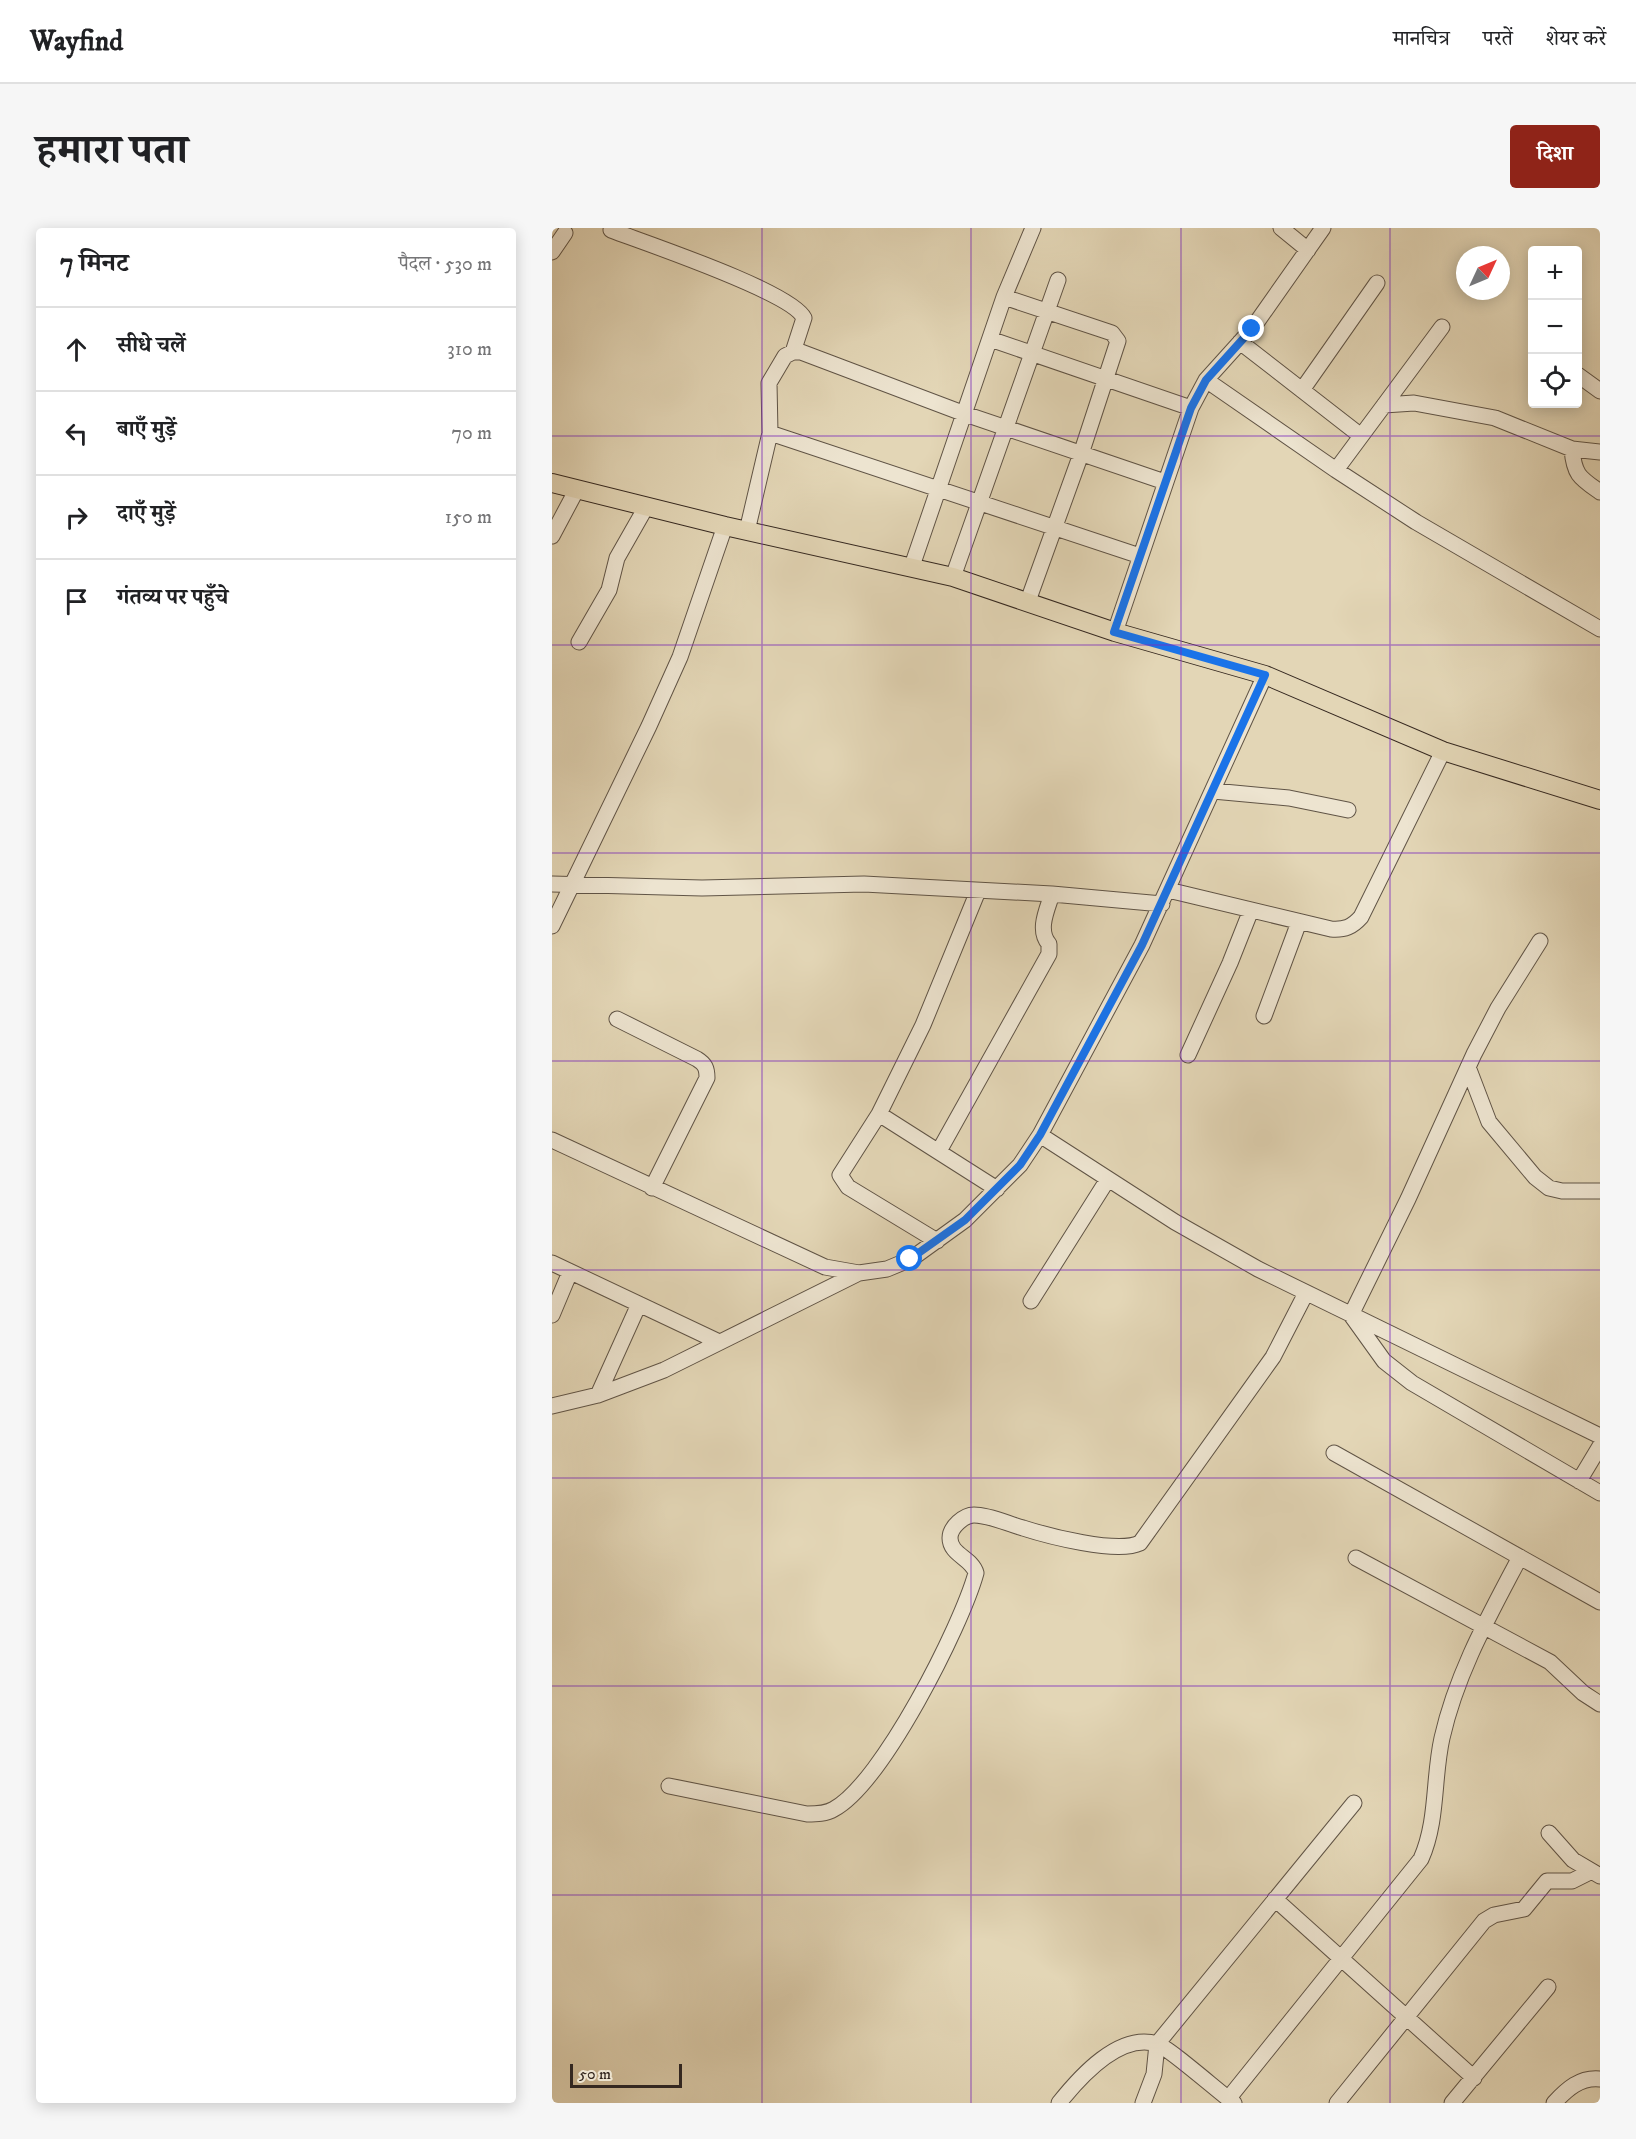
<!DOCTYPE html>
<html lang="hi">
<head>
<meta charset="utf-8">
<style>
  :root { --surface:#fff; --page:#f6f6f6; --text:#202124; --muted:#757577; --line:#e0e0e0; --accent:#8f2418 }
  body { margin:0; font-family:"IM FELL DW Pica","Noto Serif Devanagari",serif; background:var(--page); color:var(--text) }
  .controls { position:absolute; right:18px; top:18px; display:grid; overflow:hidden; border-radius:6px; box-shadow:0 3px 15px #0003 }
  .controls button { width:54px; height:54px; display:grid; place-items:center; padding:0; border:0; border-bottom:2px solid var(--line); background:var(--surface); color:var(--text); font:30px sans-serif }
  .compass { position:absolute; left:904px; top:18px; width:54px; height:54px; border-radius:50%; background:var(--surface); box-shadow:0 3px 15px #0003; rotate:46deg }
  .scale { position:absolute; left:18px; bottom:15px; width:112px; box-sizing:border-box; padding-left:6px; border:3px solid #352820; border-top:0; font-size:16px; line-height:21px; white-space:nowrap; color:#352820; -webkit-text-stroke:4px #ede4d0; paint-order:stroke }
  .stop { position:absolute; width:18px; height:18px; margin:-14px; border:4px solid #1a73e8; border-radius:50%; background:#fff }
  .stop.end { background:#1a73e8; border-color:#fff; box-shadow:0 2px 6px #0008 }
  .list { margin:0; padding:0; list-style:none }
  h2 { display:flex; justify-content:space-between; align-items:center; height:78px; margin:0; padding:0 24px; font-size:26px }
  h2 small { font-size:20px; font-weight:400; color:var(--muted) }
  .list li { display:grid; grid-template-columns:39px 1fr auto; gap:18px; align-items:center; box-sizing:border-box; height:84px; padding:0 24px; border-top:2px solid var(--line) }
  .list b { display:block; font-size:22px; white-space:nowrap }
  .list em { font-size:20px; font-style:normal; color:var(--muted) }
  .icon { flex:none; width:33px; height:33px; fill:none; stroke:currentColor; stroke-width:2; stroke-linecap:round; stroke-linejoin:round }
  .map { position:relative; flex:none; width:1048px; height:1875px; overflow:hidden; border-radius:6px }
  header { display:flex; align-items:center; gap:36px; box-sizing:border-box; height:84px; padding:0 30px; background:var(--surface); border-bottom:2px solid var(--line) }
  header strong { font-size:28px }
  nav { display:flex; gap:33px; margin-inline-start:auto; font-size:21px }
  .intro { display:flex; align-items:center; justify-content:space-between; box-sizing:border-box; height:144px; padding:0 36px }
  h1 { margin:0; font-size:42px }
  .button { padding:15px 27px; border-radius:6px; background:var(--accent); color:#fff; font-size:21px; font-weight:700 }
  main { display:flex; gap:36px; padding:0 36px }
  aside { flex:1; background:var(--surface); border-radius:6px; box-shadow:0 3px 15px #0003 }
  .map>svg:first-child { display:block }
</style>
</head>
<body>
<header>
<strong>Wayfind</strong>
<nav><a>मानचित्र</a><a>परतें</a><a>शेयर करें</a></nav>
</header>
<div class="intro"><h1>हमारा पता</h1><a class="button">दिशा</a></div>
<main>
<aside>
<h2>7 मिनट<small>पैदल · 530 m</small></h2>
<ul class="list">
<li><svg class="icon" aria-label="ahead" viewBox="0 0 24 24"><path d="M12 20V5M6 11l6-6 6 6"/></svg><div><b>सीधे चलें</b></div><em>310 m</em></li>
<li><svg class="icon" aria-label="left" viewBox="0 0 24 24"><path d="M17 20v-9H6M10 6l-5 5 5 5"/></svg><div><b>बाएँ मुड़ें</b></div><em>70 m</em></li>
<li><svg class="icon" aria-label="right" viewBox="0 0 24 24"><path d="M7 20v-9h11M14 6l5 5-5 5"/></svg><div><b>दाएँ मुड़ें</b></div><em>150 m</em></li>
<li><svg class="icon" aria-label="arrive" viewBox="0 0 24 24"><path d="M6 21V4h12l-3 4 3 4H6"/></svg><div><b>गंतव्य पर पहुँचे</b></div></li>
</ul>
</aside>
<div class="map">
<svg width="1048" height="1875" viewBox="0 0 1048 1875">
  <rect width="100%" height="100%" fill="#e3d6b6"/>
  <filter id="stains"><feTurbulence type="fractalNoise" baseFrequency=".00333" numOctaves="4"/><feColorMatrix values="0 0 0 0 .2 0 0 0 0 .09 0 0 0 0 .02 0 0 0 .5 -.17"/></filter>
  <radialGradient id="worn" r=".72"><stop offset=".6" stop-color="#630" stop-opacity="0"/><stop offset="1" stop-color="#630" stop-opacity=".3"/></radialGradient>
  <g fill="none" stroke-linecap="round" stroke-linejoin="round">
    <defs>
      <path id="minor" d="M 729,0 L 756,22
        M 59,2 C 93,15 240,64 252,90 L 241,124
        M 0,24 L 13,5
        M 452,69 L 560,105 L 566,113 L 529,226 L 476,373
        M 438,111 L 639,180
        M 688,114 L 809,208
        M 1026,147 L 1048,163
        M 654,152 L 784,242 L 864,294 L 1048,401
        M 750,162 L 825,55
        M 832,177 L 862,175 L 943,190 L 1020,221 L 1048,224
        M 218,205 L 588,328
        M 1020,221 C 1022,247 1028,250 1048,264
        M 784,242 L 890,99
        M 195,303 L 218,205 L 217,155 L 233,128 L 241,124 L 249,124 L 413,186 L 613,254
        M 0,308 L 25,261
        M 360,338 L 452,69 L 481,0
        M 401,349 L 506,52
        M 563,404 L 639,180 L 654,152 L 700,101 L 771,0
        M 27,414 L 57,362 L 65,330 L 94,279
        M 661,563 L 737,570 L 796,582
        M 0,656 L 150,660 L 312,656 L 500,666 L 610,676
        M 616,662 L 779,701 C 793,702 800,699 809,689 L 891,523
        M 0,698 L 97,498 L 128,429 L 173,298
        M 988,713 L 946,780 L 922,826 L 856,971 L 799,1087 L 832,1133 L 860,1155 L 1048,1265
        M 712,788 L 747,694
        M 65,791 L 145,831 C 153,836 155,840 155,850 L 100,960
        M 636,827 L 678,735 L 699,682
        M 916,839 L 937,894 L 983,949 L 997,960 L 1010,963 L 1048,963
        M 327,886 L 445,961
        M 488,907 L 623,994 L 706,1041 L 1048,1208
        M 0,912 L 273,1039 L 307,1045 L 335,1041 L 359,1031 L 413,992 L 468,937 L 488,907 L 590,717 L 713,447
        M 387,923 L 497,726 L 497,716 C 485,702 495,682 500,666
        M 385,1013 L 296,959 L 288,947 L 327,886 L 371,797 L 426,663
        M 0,1035 L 165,1113
        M 479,1073 L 556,951
        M 0,1087 L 18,1044
        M 46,1167 L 87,1076
        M 0,1178 L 46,1167 L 112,1142 L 307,1045
        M 782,1225 L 1048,1374
        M 1027,1253 L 1048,1218
        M 804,1330 L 998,1434 L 1031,1465 L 1048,1476
        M 117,1558 L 255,1586 C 264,1586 274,1586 282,1581 C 330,1555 409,1399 424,1345 C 420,1330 398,1327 398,1310 C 398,1299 412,1287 422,1287 C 438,1287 456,1296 471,1300 C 496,1308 565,1326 588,1315 L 721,1129 L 754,1065
        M 997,1605 L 1021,1632 L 1048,1648
        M 723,1671 L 922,1850
        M 676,1871 L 869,1631 C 886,1593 881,1550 890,1510 C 905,1444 937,1388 968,1329
        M 507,1875 C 527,1850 567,1804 605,1816 C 616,1819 668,1865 682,1875
        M 591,1875 L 602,1846 L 605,1816 L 802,1575
        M 785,1875 L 932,1693 L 942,1687 L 972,1681 L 995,1653 L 1020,1653 L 1038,1644
        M 900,1875 L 996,1759
        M 1002,1875 C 1015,1861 1028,1849 1048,1851"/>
      <path id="major" d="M 0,255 L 173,298 L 401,349 L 563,404 L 713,447 L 891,523 L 1048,572"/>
    </defs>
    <use href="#minor" stroke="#605446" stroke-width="17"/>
    <use href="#major" stroke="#352820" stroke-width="20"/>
    <use href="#minor" stroke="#ede4d0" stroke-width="15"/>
    <use href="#major" stroke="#e3d6b6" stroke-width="18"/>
  </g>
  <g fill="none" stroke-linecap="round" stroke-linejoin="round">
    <path stroke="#1a73e8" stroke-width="8" d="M 358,1031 L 413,992 L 468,937 L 488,907 L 590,717 L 713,447 L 562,404 L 639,180 L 654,152 L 700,101"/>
  </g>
  <path fill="none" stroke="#7b2cbf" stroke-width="1.5" stroke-opacity="0.55" d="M 210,0 L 210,1875M 419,0 L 419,1875M 629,0 L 629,1875M 838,0 L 838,1875M 0,208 L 1048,208M 0,417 L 1048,417M 0,625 L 1048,625M 0,833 L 1048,833M 0,1042 L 1048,1042M 0,1250 L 1048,1250M 0,1458 L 1048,1458M 0,1667 L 1048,1667"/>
  <rect width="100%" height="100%" filter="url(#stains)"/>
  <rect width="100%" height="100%" fill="url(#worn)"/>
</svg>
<div class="controls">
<button>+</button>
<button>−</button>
<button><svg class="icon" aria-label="locate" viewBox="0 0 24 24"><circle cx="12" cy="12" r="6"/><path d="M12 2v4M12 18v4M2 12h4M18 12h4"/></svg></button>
</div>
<svg class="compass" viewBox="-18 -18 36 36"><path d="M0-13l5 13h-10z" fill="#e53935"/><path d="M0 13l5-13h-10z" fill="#757577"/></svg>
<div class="scale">50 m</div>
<div class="stop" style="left:358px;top:1031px"></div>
<div class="stop end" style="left:700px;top:101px"></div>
</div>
</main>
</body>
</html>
